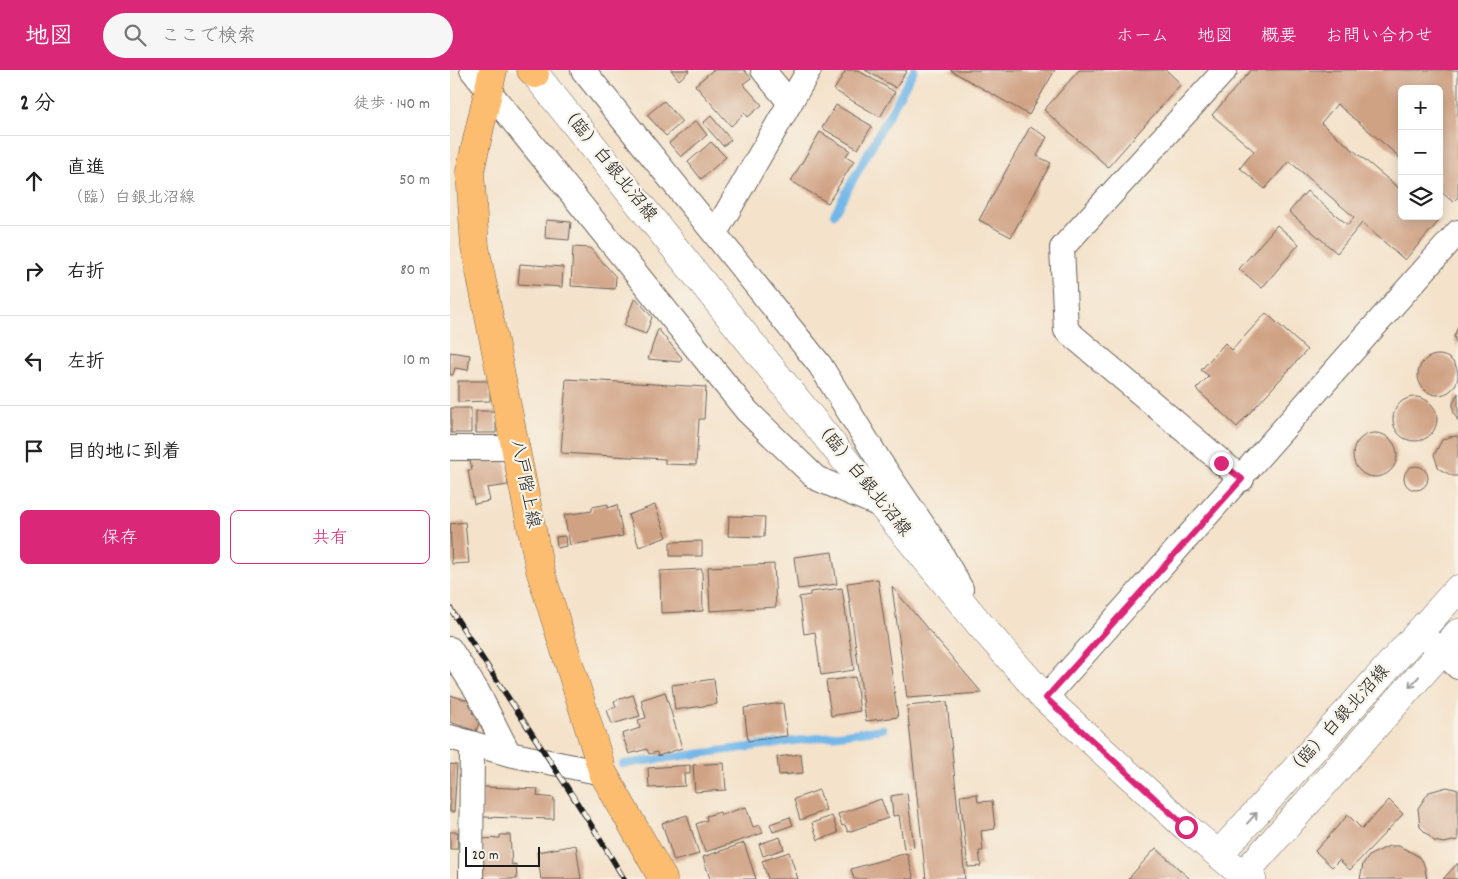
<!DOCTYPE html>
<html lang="ja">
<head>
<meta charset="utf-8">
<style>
  :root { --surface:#fff; --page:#f6f6f6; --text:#222; --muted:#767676; --line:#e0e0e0; --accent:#db2777 }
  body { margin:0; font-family:Dekko,"Klee One",sans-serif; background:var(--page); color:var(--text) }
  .controls { position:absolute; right:15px; top:15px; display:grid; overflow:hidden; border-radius:8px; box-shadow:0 2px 12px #0003 }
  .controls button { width:45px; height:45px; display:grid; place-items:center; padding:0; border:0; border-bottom:1px solid var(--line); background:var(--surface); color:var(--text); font:25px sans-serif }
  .scale { position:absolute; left:15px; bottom:12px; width:75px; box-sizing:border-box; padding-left:5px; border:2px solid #1c1c1c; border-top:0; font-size:14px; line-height:18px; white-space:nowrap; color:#1c1c1c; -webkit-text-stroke:4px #f7f3e8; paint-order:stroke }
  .stop { position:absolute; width:15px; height:15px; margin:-11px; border:4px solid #db2777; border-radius:50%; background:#fff }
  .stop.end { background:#db2777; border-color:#fff; box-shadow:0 1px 5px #0008 }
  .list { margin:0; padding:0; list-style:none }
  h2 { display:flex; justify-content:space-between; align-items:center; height:65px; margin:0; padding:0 20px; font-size:21px }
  h2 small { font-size:16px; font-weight:400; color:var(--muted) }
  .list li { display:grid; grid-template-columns:32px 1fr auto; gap:15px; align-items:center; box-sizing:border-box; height:90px; padding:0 20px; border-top:1px solid var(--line) }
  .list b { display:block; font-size:19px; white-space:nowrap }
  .list p { margin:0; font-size:16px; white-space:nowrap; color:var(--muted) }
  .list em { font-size:16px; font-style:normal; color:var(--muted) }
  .actions { display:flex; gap:10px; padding:15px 20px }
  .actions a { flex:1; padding:11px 0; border:1px solid var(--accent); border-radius:8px; text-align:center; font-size:18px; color:var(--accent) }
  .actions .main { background:var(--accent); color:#fff }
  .icon { flex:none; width:28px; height:28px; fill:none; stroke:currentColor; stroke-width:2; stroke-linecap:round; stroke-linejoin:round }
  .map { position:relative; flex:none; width:1008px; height:809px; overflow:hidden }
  header { display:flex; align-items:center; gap:30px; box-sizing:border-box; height:70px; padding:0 25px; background:var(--accent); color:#fff }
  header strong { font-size:24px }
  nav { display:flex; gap:28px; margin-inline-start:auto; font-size:18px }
  .search { width:350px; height:45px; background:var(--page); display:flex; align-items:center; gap:12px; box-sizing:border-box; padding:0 18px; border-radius:28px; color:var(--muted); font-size:19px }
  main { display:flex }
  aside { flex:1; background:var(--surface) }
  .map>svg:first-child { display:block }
</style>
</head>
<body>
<header>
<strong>地図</strong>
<div class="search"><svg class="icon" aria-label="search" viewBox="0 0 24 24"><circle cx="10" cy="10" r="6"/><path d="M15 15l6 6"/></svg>ここで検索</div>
<nav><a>ホーム</a><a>地図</a><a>概要</a><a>お問い合わせ</a></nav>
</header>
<main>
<aside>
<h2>2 分<small>徒歩 · 140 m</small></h2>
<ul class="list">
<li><svg class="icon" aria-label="ahead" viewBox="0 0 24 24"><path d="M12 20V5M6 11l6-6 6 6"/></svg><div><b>直進</b><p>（臨）白銀北沼線</p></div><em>50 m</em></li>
<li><svg class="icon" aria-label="right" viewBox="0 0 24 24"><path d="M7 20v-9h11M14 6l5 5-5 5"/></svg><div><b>右折</b></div><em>80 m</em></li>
<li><svg class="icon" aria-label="left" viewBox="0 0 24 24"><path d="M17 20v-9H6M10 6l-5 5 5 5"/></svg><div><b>左折</b></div><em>10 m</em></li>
<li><svg class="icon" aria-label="arrive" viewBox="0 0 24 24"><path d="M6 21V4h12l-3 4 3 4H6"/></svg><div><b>目的地に到着</b></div></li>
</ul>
<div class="actions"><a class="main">保存</a><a>共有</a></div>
</aside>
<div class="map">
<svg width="1008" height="809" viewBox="0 0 1008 809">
  <rect width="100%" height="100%" fill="#f7f3e8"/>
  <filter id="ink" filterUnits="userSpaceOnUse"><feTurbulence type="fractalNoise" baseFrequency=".02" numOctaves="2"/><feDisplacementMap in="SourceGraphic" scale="10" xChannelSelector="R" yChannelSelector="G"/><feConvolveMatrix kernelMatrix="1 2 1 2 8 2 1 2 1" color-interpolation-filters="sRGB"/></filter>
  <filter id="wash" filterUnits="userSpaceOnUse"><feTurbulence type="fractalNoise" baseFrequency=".0096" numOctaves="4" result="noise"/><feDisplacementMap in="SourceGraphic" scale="20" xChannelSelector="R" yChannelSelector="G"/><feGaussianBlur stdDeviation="1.12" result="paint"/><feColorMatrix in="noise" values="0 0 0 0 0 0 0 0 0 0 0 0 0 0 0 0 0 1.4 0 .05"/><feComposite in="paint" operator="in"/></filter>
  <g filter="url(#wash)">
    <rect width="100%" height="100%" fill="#f4e2ca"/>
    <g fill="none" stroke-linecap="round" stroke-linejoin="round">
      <path stroke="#73b7e9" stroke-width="8" d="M 384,144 L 464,0
        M 173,694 L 433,659"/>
    </g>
    <g id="blocks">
      <path fill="#d0a284" d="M 221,0 L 240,0 L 229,10 Z
        M 263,0 L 294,0 L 301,8 L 293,14 L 312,35 L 298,47 L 295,43 L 281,56 L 245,15 Z
        M 396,0 L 407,0 L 445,22 L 430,47 L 384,20 Z
        M 415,0 L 457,0 L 446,18 Z
        M 500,0 L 605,0 L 579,45 Z
        M 629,0 L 716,0 L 731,14 L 658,97 L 594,40 Z
        M 801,0 L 1008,0 L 1008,127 L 1003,132 L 989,120 L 989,19 L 952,19 L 952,89 L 887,34 L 871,53 L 952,121 L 952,146 L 981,146 L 988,152 L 955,190 L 912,153 L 887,183 L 839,142 L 857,121 L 898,155 L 904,147 L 839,91 L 815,119 L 790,98 L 804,81 L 762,45 Z
        M 214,31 L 232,52 L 216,66 L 197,45 Z
        M 386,35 L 422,56 L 408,79 L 372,58 Z
        M 261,46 L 281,70 L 273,76 L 253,53 Z
        M 246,51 L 257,65 L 231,87 L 219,73 Z
        M 580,57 L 597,67 L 587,86 L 601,93 L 561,167 L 529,150 Z
        M 370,62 L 400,80 L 396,86 L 404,91 L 378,133 L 341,111 Z
        M 261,72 L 276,87 L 251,109 L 238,92 Z
        M 96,150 L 121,152 L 119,170 L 95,168 Z
        M 827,155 L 849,174 L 812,218 L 789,199 Z
        M 123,177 L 140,178 L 166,207 L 165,219 L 121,216 Z
        M 70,194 L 113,197 L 112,217 L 68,214 Z
        M 185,227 L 202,247 L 196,264 L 174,256 Z
        M 816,243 L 857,280 L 787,357 L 746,319 L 759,306 L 751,300 L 775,273 L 782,280 Z
        M 1008,257 L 1008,279 L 1004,267 Z
        M 208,259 L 232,288 L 230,292 L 198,289 Z
        M 0,282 L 20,285 L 18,300 L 5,298 L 3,305 L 0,305 Z
        M968 305a20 20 0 1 1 40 0a20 20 0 1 1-40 0Z
        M 116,309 L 256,317 L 254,349 L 249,349 L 246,395 L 215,394 L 215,389 L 111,383 Z
        M 8,311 L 40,311 L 40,331 L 8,332 Z
        M 1008,323 L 1008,351 L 1003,341 L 1003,333 Z
        M943 349a22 22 0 1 1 44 0a22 22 0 1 1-44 0Z
        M 1,338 L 21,338 L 21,363 L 1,363 Z
        M 26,341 L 46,341 L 46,363 L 26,363 Z
        M903 385a22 22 0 1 1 44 0a22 22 0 1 1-44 0Z
        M 1008,366 L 1008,406 L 1003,406 L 989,399 L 984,385 L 992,370 L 999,367 Z
        M 55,387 L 58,415 L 37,418 L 40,431 L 24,434 L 18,400 L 22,400 L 20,390 Z
        M954 408a12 12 0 1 1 24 0a12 12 0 1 1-24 0Z
        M 158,434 L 158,438 L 167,435 L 173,466 L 120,475 L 114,445 L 142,441 L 142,437 Z
        M 205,435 L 217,467 L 189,477 L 178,445 Z
        M 279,446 L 315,447 L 314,467 L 278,466 Z
        M 15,452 L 19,493 L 2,494 L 0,454 Z
        M 115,466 L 116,476 L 107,478 L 106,467 Z
        M 252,471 L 252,486 L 220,486 L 220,472 Z
        M 382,482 L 387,514 L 348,519 L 344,487 Z
        M 324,494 L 326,537 L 260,541 L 258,497 Z
        M 252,499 L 253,541 L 211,543 L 210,501 Z
        M 428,509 L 448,647 L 416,651 L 397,513 Z
        M 442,517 L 532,623 L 457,628 Z
        M 392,518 L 404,600 L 371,605 L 365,562 L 354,564 L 349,527 L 360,525 L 360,522 Z
        M 405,607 L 410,641 L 381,646 L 376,611 Z
        M 264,609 L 267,634 L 225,640 L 222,615 Z
        M 215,622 L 232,678 L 208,686 L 207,682 L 199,684 L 197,679 L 179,684 L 172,664 L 190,658 L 188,650 L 196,648 L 191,630 Z
        M 0,625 L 22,632 L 21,635 L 25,636 L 22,643 L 32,646 L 26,661 L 0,652 Z
        M 183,625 L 190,646 L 162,654 L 157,640 L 166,637 L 164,631 Z
        M 497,632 L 515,809 L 476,809 L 457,636 Z
        M 333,633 L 337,666 L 298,671 L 294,638 Z
        M 351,684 L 353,703 L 329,705 L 327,687 Z
        M 274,693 L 276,720 L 245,722 L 243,695 Z
        M 0,694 L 7,695 L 4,742 L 0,742 Z
        M 240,695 L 240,704 L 234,704 L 235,716 L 199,718 L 198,698 Z
        M 33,717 L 88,719 L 87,726 L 104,728 L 104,749 L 32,747 Z
        M 997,717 L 1008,720 L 1008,770 L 994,773 L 984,771 L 970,757 L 968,738 L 979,722 Z
        M 369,720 L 376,740 L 350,750 L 344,729 Z
        M 457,723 L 464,777 L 454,779 L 449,745 L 443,746 L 441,726 Z
        M 527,724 L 528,732 L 542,731 L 545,759 L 531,761 L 533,781 L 529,781 L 531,796 L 518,797 L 510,726 Z
        M 431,729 L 438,748 L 398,762 L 395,755 L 392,756 L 388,744 Z
        M 939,730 L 953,744 L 900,800 L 889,790 L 882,797 L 865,781 L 898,745 L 912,759 Z
        M 296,737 L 303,757 L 310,755 L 313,763 L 255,782 L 246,754 L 257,750 L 256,746 L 270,742 L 271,745 Z
        M 237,745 L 249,784 L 224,791 L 212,753 Z
        M 382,746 L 388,763 L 368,770 L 362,753 Z
        M 340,747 L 343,755 L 323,762 L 320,754 Z
        M 0,762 L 8,762 L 7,779 L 0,779 Z
        M 50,765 L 60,765 L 62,795 L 66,794 L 67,809 L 33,809 L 31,769 L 50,768 Z
        M 330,767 L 334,779 L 313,786 L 309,774 Z
        M 294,773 L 306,809 L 260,809 L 253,787 Z
        M 126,775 L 131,809 L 91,809 L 87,782 Z
        M 939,776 L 949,776 L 968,786 L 974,794 L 977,809 L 910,809 L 913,794 L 920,785 Z
        M 706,778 L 740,809 L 678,809 Z
        M 339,782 L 348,809 L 318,809 L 312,791 Z
        M 457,783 L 464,809 L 404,809 L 401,799 Z
        M 1008,793 L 1008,809 L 993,809 Z"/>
    </g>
  </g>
  <g filter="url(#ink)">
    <use href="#blocks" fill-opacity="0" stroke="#686159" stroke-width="1"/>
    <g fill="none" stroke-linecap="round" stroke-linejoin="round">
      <defs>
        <path id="minor" d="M 22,0 L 297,341 L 366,408 L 432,436
          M 133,0 L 370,295 L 430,392 L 485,473 L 511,519
          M 313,0 L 340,33
          M 775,0 L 612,178 L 616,260 L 792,409
          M 265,163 L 359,0
          M 0,378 L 67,378
          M 970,562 L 1008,597
          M 0,579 L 27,621 L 59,684
          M 595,628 L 1008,162
          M 0,667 L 59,684 L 153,703
          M 21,809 L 22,673"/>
        <path id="tertiary" d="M 85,4 L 432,436 L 532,557 L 595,628 L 736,757 L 793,805 L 802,809
          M 769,784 L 1008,519
          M 793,805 L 1008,563"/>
        <path id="primary" d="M 43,0 L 20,101 L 25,177 L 90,500 L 153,703 L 213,809
          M 81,0 L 85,4"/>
      </defs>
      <use href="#minor" stroke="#686159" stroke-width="26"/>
      <use href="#tertiary" stroke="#686159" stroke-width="29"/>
      <use href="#primary" stroke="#686159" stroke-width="29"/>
      <use href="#minor" stroke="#fff" stroke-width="24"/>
      <use href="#tertiary" stroke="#fff" stroke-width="28"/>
      <use href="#primary" stroke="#fcbd6f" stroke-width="28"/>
      <defs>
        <path id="rail" d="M 0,538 C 57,629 120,716 174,809"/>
      </defs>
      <use href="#rail" stroke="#1c1c1c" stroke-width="5.5"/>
      <use href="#rail" stroke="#f7f3e8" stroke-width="4" stroke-dasharray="11" stroke-linecap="butt"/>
    </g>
    <defs><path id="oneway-shaft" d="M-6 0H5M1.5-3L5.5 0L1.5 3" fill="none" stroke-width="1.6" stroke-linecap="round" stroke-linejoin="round" transform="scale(1.25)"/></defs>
    <g stroke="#999">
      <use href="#oneway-shaft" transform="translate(964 612) rotate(132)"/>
      <use href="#oneway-shaft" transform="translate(802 748) rotate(-48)"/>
    </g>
  </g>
  <g fill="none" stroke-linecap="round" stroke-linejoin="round" filter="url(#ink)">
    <path stroke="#db2777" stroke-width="6" d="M 736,757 L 596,628 L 792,409 L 771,393"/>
  </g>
  <g text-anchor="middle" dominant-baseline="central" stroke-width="4.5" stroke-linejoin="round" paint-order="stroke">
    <g font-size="18" fill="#1c1c1c" stroke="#f7f3e8">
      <text transform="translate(157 94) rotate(51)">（臨）白銀北沼線</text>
      <text transform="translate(411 409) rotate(51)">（臨）白銀北沼線</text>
      <text transform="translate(74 414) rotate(79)">八戸階上線</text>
      <text transform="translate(889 652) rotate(-48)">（臨）白銀北沼線</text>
    </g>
  </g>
</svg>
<div class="controls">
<button>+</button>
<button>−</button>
<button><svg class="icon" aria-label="layers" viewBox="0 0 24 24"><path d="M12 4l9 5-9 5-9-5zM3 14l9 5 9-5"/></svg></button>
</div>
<div class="scale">20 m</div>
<div class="stop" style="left:736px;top:757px"></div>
<div class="stop end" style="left:771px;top:393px"></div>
</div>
</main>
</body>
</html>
